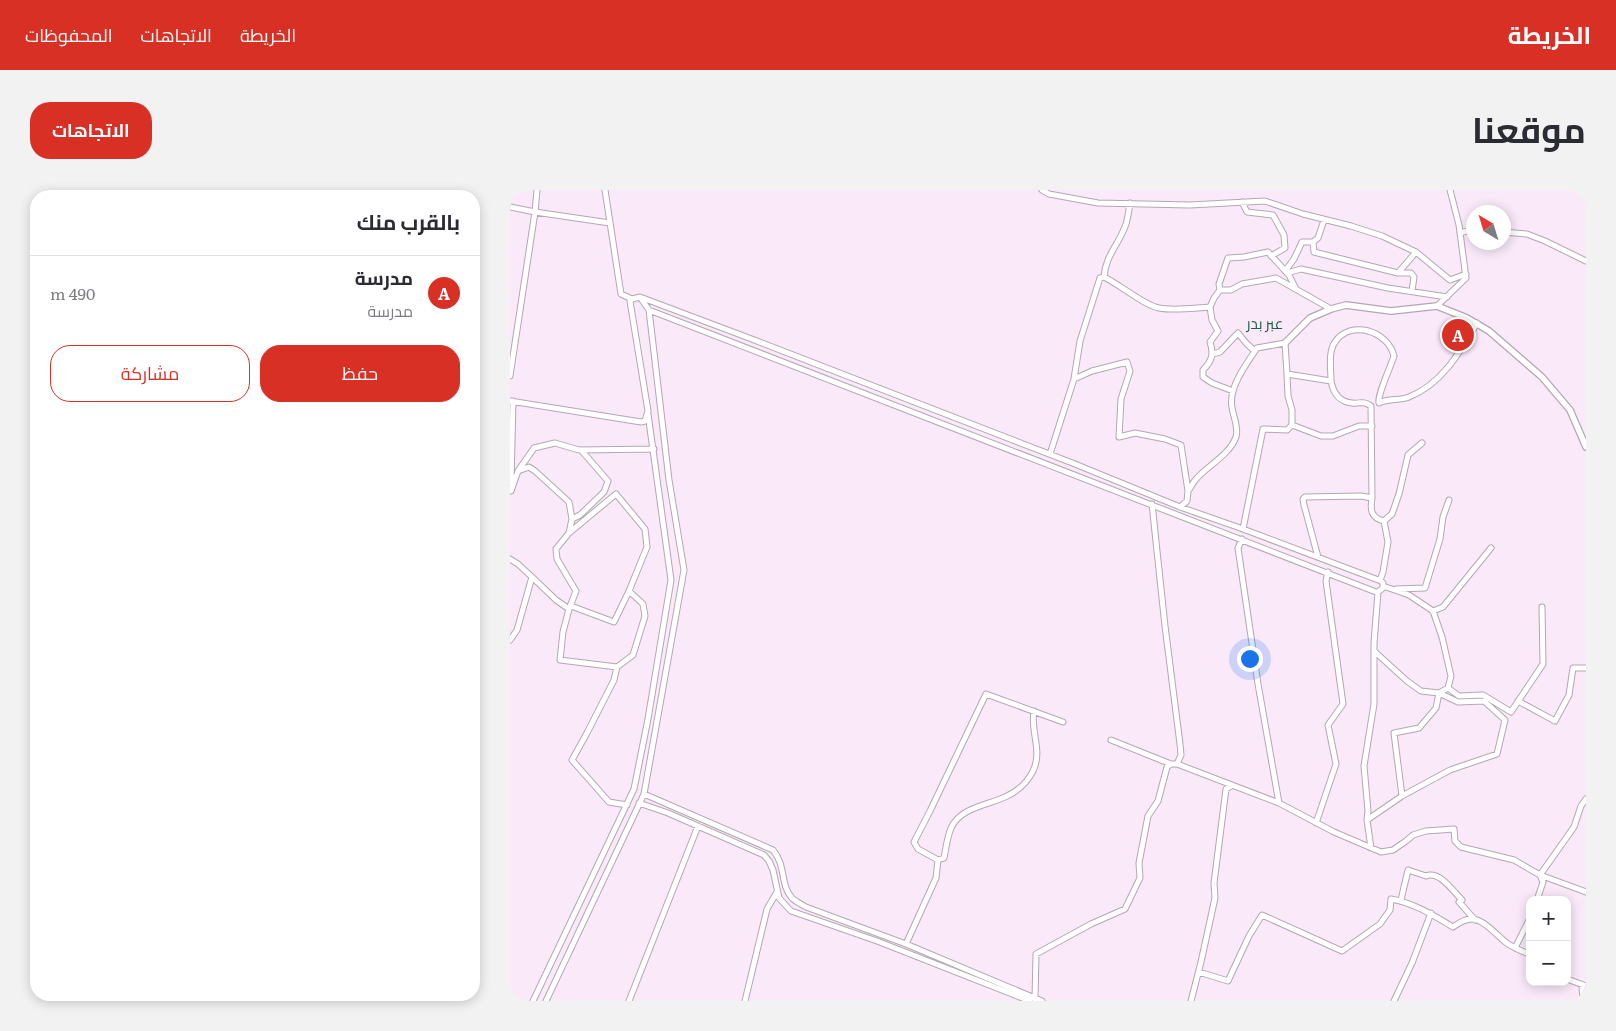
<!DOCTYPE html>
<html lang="ar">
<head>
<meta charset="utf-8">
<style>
  :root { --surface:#fff; --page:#f2f2f3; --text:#2b2b33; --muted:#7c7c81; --line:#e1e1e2; --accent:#d93025 }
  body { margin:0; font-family:Literata,Cairo,serif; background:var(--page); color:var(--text); direction:rtl }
  .controls { position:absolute; right:15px; bottom:15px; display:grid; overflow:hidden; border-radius:10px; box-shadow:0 2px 12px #0003 }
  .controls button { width:45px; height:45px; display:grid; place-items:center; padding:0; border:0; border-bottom:1px solid var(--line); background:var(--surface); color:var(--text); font:25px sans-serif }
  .compass { position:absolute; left:956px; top:15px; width:45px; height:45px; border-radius:50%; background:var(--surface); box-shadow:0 2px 12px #0003; rotate:322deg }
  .you { position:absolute; left:739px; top:468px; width:18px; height:18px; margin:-12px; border:4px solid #fff; border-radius:50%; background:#1a73e8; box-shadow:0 0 0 8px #1a73e833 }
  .badge { display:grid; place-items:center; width:32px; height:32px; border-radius:50%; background:var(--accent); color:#fff; font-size:16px; font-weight:700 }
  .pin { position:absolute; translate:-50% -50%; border:2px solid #fff; box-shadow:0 1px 5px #0006 }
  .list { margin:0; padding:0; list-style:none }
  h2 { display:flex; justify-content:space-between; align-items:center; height:65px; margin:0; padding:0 20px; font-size:21px }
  h2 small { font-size:16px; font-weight:400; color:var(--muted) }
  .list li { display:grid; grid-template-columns:32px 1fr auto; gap:15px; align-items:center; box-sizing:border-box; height:75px; padding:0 20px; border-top:1px solid var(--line) }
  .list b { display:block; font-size:19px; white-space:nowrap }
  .list p { margin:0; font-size:16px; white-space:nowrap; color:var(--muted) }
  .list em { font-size:16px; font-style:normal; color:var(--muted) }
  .actions { display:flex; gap:10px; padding:15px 20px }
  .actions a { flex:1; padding:11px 0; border:1px solid var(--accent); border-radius:20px; text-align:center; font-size:18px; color:var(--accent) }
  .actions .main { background:var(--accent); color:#fff }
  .map { position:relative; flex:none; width:1076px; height:811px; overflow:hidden; direction:ltr; border-radius:20px }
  header { display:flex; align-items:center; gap:30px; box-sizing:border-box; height:70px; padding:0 25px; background:var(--accent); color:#fff }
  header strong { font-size:24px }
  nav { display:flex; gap:28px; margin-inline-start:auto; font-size:18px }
  .intro { display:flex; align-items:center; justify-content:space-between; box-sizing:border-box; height:120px; padding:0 30px }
  h1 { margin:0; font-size:35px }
  .button { padding:12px 22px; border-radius:20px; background:var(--accent); color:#fff; font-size:18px; font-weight:700 }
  main { display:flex; gap:30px; padding:0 30px }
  aside { flex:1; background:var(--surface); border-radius:20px; box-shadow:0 2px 12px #0003 }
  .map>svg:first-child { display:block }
</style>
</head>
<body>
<header>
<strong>الخريطة</strong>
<nav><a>الخريطة</a><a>الاتجاهات</a><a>المحفوظات</a></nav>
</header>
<div class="intro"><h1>موقعنا</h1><a class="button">الاتجاهات</a></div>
<main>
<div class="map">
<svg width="1076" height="811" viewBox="0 0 1076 811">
  <rect width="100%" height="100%" fill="#f9e9f9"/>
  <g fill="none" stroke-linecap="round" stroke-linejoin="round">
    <defs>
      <path id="minor" d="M 95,0 L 111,104 L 122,109
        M 532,0 L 539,4 L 588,13 L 680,15 L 755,11 L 793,24 L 841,36 L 872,46 L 906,62 L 940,90 L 956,84
        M 732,12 L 737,22 L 763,25 L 774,45 L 775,58 L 761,66
        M 620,13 C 619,20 618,27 616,34 C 610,53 595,66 594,87 C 609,94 635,116 649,118 C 665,121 683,118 700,117 L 702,130 L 708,141 L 700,152 C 704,164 702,171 693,180 L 693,187 L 702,193 L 723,201
        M 0,17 L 25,22 L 27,0
        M 994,42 L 1017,44 L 1035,51 L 1076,71
        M 950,43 L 964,39
        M 803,52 L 808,48 L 814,30
        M 775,81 L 784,69 L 792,52 L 803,52 L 804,62 L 888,83 L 901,83 L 904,87 L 902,101
        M 777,83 L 791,79 L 878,98 L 937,107
        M 888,83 L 906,62
        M 710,100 L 709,94 L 718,68 L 734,67 L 758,62 L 779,85 L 785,97
        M 130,107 L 239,148 L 565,274 L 670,317 L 733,339 L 871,391 L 873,393 L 873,398 L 868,402 L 866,402 L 139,120
        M 927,116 L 956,88 L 949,35 L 940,0
        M 700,117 L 704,108 L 710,100 L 721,100 L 732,94 L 766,88 L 821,119
        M 703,164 L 710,162 L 728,143 L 737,154 L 745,161
        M 0,186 L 25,22 L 100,33
        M 564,189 L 570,151 L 590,88 L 594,87
        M 821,191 C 823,202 829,212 842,213 C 851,214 852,210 861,216 L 862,308 C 860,320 861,328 874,331 L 878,352 L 873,382 L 870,390
        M 0,211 L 131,232 L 135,231 L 138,221 L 120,111 L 122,109 L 130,107 L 139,120 L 159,290 L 174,380 L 134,604 L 36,811
        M 782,235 L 811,246 L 823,246 L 849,236 L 862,236
        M 540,264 L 564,189 L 582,181 L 617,172 L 620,181 L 611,209 L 609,247 L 625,243 L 655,249 L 671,255 L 678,301 L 677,311 L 670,317
        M 8,281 L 19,277 L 25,281 L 59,312 L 62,329
        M 1,293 L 3,211
        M 1,301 L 8,281 L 24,258 L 45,253 L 69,260 L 144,259
        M 678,301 C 681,297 683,292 687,288 C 699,275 720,264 726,247 C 729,238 723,226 722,217 C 718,198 737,173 747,158 L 775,153 L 777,184 L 821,191 C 821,179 818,162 825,152 C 841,129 878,141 884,166 C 881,176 867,205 869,213 C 879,208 889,211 899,207 C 932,194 950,162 967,133
        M 642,314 L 655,436 L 670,554 L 671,565 L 667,574
        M 874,331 L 882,324 L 889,304 L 898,265 L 912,253
        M 733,339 L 753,239 L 777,240 L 782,235 L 782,220 L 778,206 L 777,184
        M 59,343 L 106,304 L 135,339 L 137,357 L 119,401 L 104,432 L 61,416
        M 732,349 L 728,358 L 748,494 L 769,613
        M 808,367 L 794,315 L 793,309 L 795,307 L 851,306 L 862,308
        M 0,369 L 8,374 L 22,387 L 7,440 L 0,450
        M 22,387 L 46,410 L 59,419 L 66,401 L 47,369 L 46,359 L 59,343 L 62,329 L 70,325 L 94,302 L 98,291 L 71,260
        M 873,396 L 899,405 L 923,421 L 932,447 L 941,486 L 938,498 L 929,503
        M 886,399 L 915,398 L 930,349 L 933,327 L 939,310
        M 59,419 L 53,442 L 50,470 L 107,477 L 123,465 L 135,426 L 133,414 L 119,401
        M 923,421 L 933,417 L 981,358
        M 107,477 L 104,490 L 77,543 L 62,570 L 99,612 L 117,615
        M 938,498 L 949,506 L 973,505 L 1001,522 L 1033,474 L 1032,417
        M 1008,511 L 1045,531 L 1059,505 L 1063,478 L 1076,478
        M 601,550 L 661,574
        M 134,604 L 263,660 C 276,675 270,695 282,708 C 286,712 291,714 296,717 L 396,754 L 532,811
        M 892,606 L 940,580 L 987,564 L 995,530 L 974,511 L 948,512 L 929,503
        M 129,613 L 158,623 L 254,665 L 259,671 L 263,680 L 269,708 L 281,721 L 367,751 L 520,811
        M 857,630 L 892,606 L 884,543 L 909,538 L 926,518 L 929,503 L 911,501 L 897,491 L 864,461
        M 806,633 L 826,574 L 818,535 L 833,514 L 816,391 L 818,382
        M 861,658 L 857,630 L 858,621 L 854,576 L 864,514 L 864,453 L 868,402
        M 428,670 L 434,668 C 436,658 437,648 441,638 C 451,616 481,615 499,605 C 509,600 518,591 523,581 C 533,561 520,541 524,521
        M 1030,685 L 1064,637 L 1071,616 L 1076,609
        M 891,710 L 898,680 L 916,686 C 929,680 943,701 952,710 L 949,712 L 965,730
        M 1027,710 L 1033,692 L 1030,685
        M 396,754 L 426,688 L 428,670 L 408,659 L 404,652 L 420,621 L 476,504 L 553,532
        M 1005,758 L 1020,728
        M 689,782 L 718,791 L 739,746 L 752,725 L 832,761 L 870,734 L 880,720 L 881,709 C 904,713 923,725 943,737 C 949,733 954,729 962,729 C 974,729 988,747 998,754 C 1005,758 1012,762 1020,764
        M 1057,789 L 1076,796
        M 1072,795 L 1073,811
        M 525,809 L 526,764 L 581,734 L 615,719 L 630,688 L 629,673 L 638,626 L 648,611 L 657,577 L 661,574 L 667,574 L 769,613 L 824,642 L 871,662 L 883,660 L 896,651 L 903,645 L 916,641 L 944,639 L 945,651 L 951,657 L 1004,670 L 1030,685 L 1076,702
        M 23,811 L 124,599 L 138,529 L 161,390 L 138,224
        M 119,811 L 188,636
        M 235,811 L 257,719 L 267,702
        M 681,811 L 691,772 L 705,708 L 704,693 L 716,599 L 721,596
        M 884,811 L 902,773 L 921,723"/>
      <path id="tertiary" d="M 775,153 L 800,128 L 821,119 L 836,115 L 881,121 L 927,116 L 957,128 L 979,141 L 1032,187 L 1060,220 L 1076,257"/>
    </defs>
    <use href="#minor" stroke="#b5a6b5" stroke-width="7"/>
    <use href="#tertiary" stroke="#b5a6b5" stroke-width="8"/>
    <use href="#minor" stroke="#fff" stroke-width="5"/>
    <use href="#tertiary" stroke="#fff" stroke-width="5.5"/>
  </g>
  <g text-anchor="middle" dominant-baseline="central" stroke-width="4.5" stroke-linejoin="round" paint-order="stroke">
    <g font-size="15" fill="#1c5f45" stroke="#f9e9f9">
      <text x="755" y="132">عبر بدر</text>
    </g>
  </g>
</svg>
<div class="controls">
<button>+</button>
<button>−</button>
</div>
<svg class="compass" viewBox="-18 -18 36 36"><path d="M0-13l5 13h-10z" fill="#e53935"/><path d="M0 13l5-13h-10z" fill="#7c7c81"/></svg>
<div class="you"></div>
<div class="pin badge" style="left:948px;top:145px">A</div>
</div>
<aside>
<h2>بالقرب منك<small></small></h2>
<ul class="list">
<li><span class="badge">A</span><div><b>مدرسة</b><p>مدرسة</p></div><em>490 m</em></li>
</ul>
<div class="actions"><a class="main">حفظ</a><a>مشاركة</a></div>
</aside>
</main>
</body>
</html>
